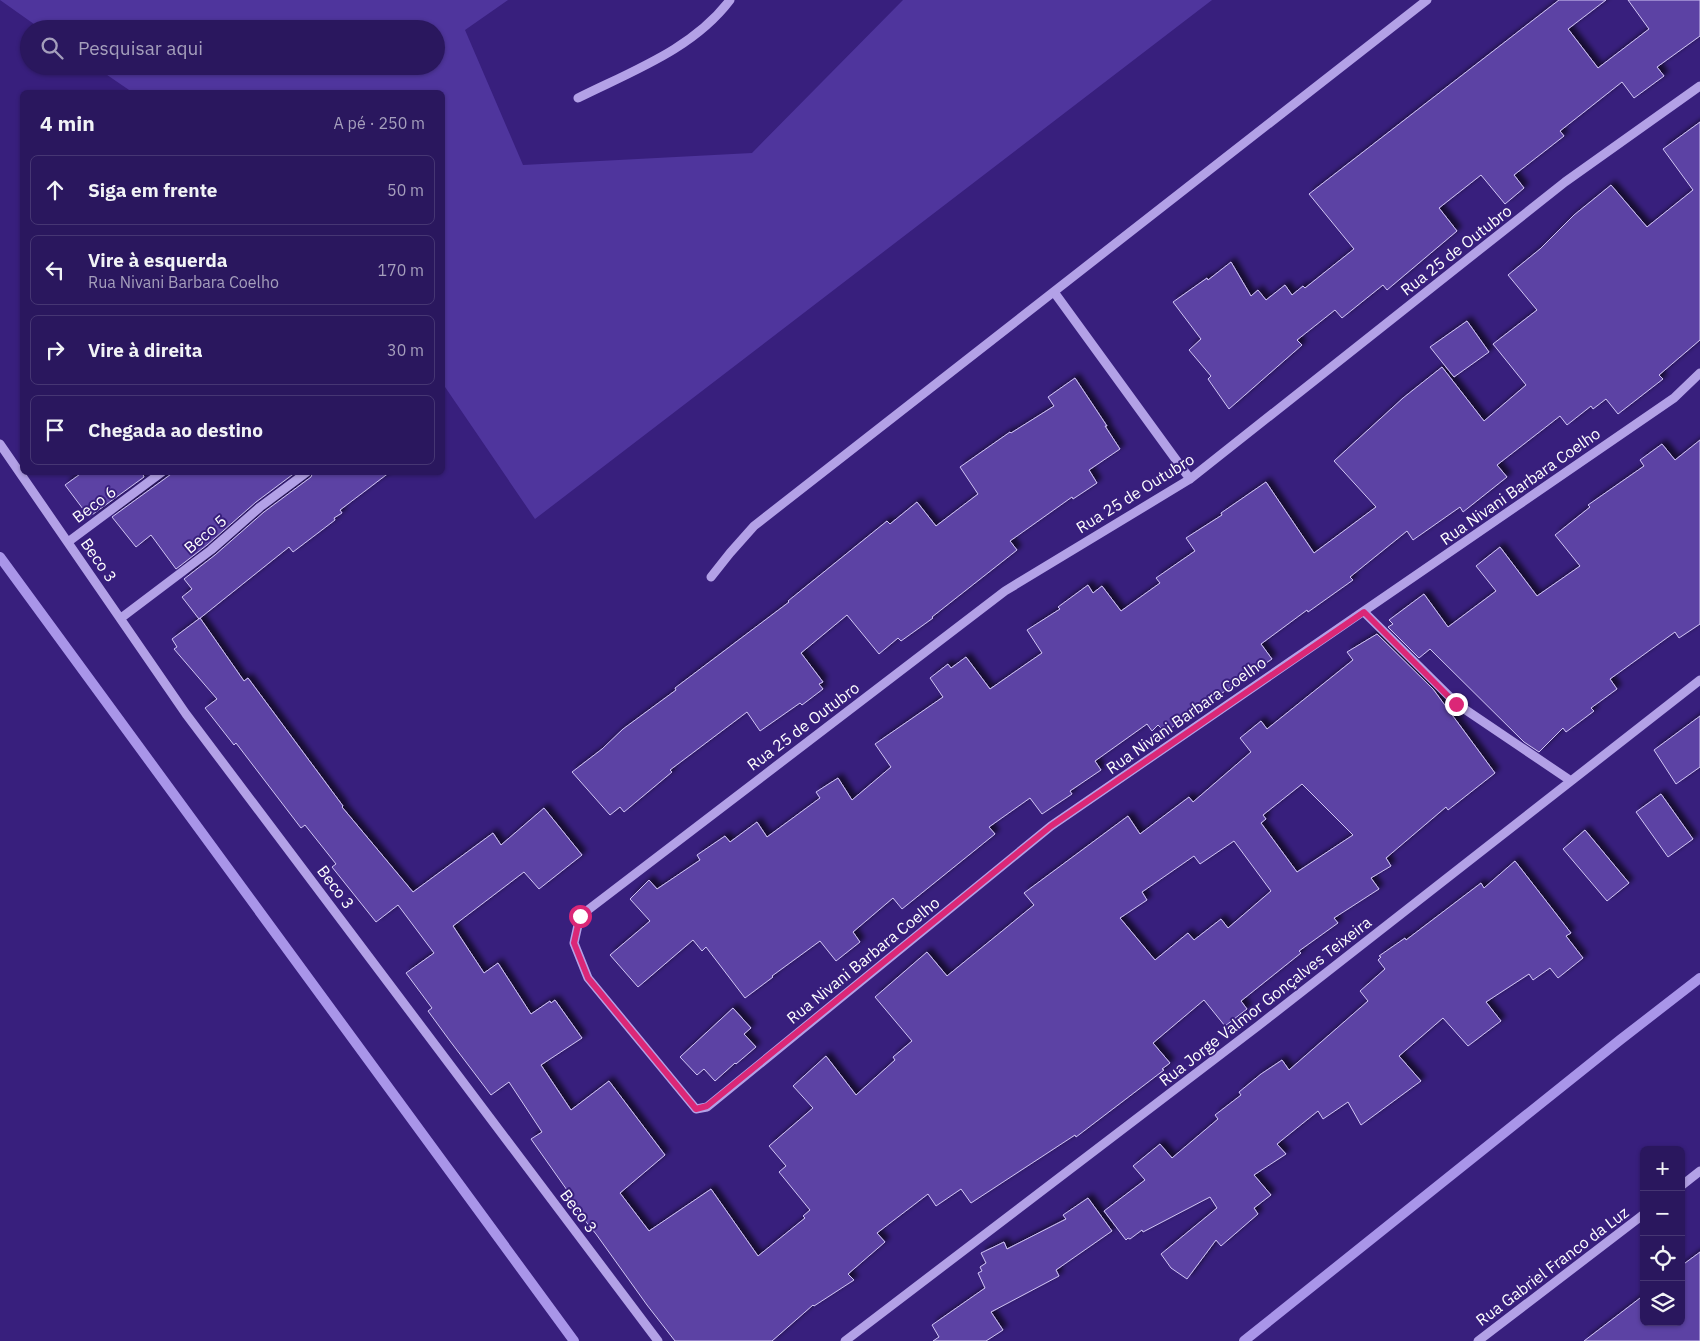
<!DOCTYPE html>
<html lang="pt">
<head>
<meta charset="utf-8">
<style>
  :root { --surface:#2a175e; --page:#322064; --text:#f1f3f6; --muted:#a59fbc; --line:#463673 }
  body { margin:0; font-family:"IBM Plex Sans",sans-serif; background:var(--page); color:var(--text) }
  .controls { position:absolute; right:15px; bottom:15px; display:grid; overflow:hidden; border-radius:8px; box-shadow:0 1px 4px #0004 }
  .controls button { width:45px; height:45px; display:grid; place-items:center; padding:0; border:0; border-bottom:1px solid var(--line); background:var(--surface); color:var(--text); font:25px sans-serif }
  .stop { position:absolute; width:15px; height:15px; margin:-11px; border:4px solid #db2777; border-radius:50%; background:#fff }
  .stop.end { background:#db2777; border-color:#fff; box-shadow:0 1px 5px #0008 }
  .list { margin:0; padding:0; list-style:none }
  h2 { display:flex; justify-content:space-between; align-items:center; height:65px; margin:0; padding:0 20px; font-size:21px }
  h2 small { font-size:16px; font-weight:400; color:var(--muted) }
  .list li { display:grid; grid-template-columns:32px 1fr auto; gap:15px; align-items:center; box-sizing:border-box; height:70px; margin:0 10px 10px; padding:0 10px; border:1px solid var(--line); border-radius:8px }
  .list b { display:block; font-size:19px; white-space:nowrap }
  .list p { margin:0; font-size:16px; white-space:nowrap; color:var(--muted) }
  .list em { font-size:16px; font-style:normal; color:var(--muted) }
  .icon { flex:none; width:28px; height:28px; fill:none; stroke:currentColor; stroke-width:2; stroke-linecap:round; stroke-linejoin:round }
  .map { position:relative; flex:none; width:1700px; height:1341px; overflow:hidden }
  .search { position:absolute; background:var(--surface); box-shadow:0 1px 4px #0004; left:20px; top:20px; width:425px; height:55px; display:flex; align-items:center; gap:12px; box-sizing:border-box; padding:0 18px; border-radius:28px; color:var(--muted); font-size:19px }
  .panel { position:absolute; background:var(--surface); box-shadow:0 1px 4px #0004; left:20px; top:90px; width:425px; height:385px; border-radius:8px }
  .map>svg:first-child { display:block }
</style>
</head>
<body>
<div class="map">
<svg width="1700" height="1341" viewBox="0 0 1700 1341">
  <defs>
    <filter id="shadow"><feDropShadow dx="4.5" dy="-4.5" stdDeviation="2.5" flood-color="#0009"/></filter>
  </defs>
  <rect width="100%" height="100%" fill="#381f7d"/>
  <path fill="#4f359d" d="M 0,0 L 508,0 L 465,30 L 523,165 L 752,153 L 903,0 L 1212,0 L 535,519 L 443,384 L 442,92 L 132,92 L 94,66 L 436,66 L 436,29 L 41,29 Z"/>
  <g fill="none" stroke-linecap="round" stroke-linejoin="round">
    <path stroke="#a995e9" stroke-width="10" d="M 0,557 L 574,1341
      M 1244,1341 L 1620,1040 L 1700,978"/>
  </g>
  <path fill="#5c43a4" stroke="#d1c5f5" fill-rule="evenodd" filter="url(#shadow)" d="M 1559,0 L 1606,0 L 1568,29 L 1598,68 L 1649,29 L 1628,0 L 1700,0 L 1700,36 L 1657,67 L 1664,76 L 1634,98 L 1622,82 L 1560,131 L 1564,136 L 1514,175 L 1524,188 L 1505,204 L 1481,175 L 1439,208 L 1457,231 L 1387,290 L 1383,285 L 1342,318 L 1335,310 L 1297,340 L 1302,345 L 1229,409 L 1208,379 L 1211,376 L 1189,350 L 1201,339 L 1173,302 L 1207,278 L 1208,280 L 1231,262 L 1251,296 L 1258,290 L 1266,300 L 1285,285 L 1292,295 L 1303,286 L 1305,288 L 1354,249 L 1309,194 Z
    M 1700,122 L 1700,340 L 1659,375 L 1663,379 L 1618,414 L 1606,399 L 1593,409 L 1591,406 L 1567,425 L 1560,416 L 1497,465 L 1507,477 L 1463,512 L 1460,507 L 1413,540 L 1407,531 L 1350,577 L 1353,580 L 1308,612 L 1307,610 L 1261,644 L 1272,659 L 1165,732 L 1158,725 L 1152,731 L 1147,724 L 1095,761 L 1101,770 L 1070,791 L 1072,794 L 1042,814 L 1030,798 L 989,827 L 995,834 L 902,909 L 893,898 L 853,932 L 860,942 L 836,961 L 820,941 L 772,976 L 773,977 L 745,998 L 706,947 L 702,951 L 693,940 L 638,987 L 610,955 L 650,921 L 630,899 L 649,880 L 657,889 L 700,860 L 697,855 L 725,836 L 730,842 L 757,822 L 767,837 L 820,798 L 816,792 L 838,778 L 852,800 L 891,767 L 875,744 L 943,697 L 930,678 L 948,664 L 951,668 L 966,657 L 990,689 L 1042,653 L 1027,630 L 1060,609 L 1058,607 L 1088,585 L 1093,593 L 1102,586 L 1121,611 L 1160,583 L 1156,578 L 1195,551 L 1186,538 L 1222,515 L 1221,513 L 1266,482 L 1314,553 L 1376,507 L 1334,461 L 1403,398 L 1442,367 L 1484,421 L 1526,385 L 1493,344 L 1537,310 L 1508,275 L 1540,249 L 1574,215 L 1611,185 L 1647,227 L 1693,190 L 1663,149 Z
    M 1467,321 L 1489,352 L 1454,377 L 1430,347 Z
    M 1075,378 L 1107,426 L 1105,426 L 1120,449 L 1089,470 L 1097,483 L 1073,499 L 1072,497 L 1010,541 L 1017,550 L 932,617 L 933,618 L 901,641 L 898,638 L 879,654 L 847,615 L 801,653 L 823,682 L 819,684 L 823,689 L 802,705 L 800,703 L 760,731 L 747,712 L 670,770 L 672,772 L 624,812 L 620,807 L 610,815 L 572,772 L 602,749 L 623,729 L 676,690 L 675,688 L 789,602 L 788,601 L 887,521 L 890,524 L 917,502 L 936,526 L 978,494 L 960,467 L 1010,432 L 1011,433 L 1054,406 L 1048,397 Z
    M 1700,440 L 1700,624 L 1679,638 L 1675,632 L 1610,679 L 1617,689 L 1591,708 L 1594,711 L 1566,732 L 1563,728 L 1539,752 L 1524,742 L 1430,649 L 1419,658 L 1388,627 L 1393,624 L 1389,620 L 1424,594 L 1448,627 L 1496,591 L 1476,566 L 1500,547 L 1537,596 L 1580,566 L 1555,535 L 1590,507 L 1588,505 L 1644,466 L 1640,460 L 1662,444 L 1675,460 Z
    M 83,472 L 142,472 L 144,477 L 89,517 L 65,485 Z
    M 174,472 L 296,472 L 256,502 L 207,545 L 176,569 L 151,535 L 136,547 L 112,517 Z
    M 313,472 L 390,472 L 340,510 L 342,513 L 334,518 L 335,520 L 293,552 L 289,547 L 199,619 L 182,597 L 192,589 L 184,579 L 215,555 L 264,512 L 311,477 Z
    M 200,618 L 244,681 L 248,678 L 343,806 L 342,807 L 413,892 L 493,833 L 501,845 L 544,808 L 582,855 L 539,889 L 524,872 L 453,926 L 484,973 L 498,963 L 531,1014 L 550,1001 L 551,1003 L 555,1000 L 582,1038 L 541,1065 L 571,1110 L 609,1081 L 665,1155 L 620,1193 L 649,1231 L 711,1189 L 758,1256 L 805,1218 L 803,1216 L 810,1210 L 779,1172 L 786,1166 L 769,1146 L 813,1108 L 793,1086 L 826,1056 L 856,1095 L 895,1060 L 893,1057 L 912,1041 L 875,997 L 927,952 L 947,976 L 1034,905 L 1024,893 L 1128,816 L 1140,834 L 1189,797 L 1193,802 L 1251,752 L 1240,738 L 1261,721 L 1267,729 L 1353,660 L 1347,652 L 1377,634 L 1433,689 L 1495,773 L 1448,810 L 1446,807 L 1386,858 L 1391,866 L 1371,878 L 1379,889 L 1334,918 L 1338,923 L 1299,951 L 1301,953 L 1241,1001 L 1247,1009 L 1225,1026 L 1204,1000 L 1153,1043 L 1170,1063 L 1162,1069 L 1164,1070 L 1076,1137 L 1075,1135 L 971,1203 L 961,1189 L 936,1206 L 928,1194 L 877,1233 L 885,1242 L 848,1274 L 854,1280 L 814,1306 L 813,1305 L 772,1341 L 675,1341 L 647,1305 L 596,1234 L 574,1207 L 576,1206 L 565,1192 L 567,1190 L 531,1139 L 542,1132 L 509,1082 L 491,1095 L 450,1041 L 428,1011 L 432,1008 L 406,973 L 434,953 L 398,905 L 376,922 L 332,867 L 336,864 L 305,825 L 301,828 L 236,743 L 234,745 L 205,708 L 217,699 L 174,649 L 177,647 L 172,639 ZM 1302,784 L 1353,835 L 1297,872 L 1261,823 L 1266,819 L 1263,815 ZM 1234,841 L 1271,891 L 1228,928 L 1221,919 L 1194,940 L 1188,933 L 1155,960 L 1120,918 L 1147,900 L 1142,892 L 1194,856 L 1200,864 Z
    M 1700,716 L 1700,767 L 1676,784 L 1654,750 Z
    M 1661,794 L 1693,839 L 1668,857 L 1636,812 Z
    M 1585,830 L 1629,883 L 1607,901 L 1563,849 Z
    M 1515,861 L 1571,933 L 1566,936 L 1583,958 L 1558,978 L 1550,968 L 1533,980 L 1529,974 L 1486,1002 L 1501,1021 L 1468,1046 L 1443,1018 L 1399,1056 L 1421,1081 L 1361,1125 L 1348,1102 L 1323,1119 L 1318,1111 L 1277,1144 L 1286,1154 L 1254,1175 L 1271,1195 L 1254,1208 L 1258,1214 L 1221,1246 L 1216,1240 L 1187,1279 L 1171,1268 L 1161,1254 L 1217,1208 L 1210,1197 L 1143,1232 L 1142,1230 L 1130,1239 L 1128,1238 L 1126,1240 L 1104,1211 L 1145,1180 L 1133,1166 L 1160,1144 L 1172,1158 L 1218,1119 L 1215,1115 L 1241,1095 L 1239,1092 L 1261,1074 L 1282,1060 L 1289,1070 L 1368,1001 L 1360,991 L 1385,969 L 1378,960 L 1381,957 L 1379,956 L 1405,938 L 1406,940 L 1481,883 L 1484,888 Z
    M 733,1008 L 751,1028 L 744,1034 L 756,1047 L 736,1064 L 735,1063 L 715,1081 L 704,1069 L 697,1075 L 680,1057 Z
    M 1088,1198 L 1112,1231 L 1056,1270 L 1059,1276 L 991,1312 L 1003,1330 L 986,1341 L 933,1341 L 939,1337 L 932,1325 L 985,1288 L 978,1273 L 982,1271 L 980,1267 L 986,1263 L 981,1253 L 1004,1242 L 1007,1249 L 1066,1219 L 1063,1215 Z
    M 1700,1252 L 1700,1341 L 1584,1341 L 1644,1295 L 1644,1322 L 1681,1322 L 1681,1266 Z"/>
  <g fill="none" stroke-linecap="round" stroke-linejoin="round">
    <path stroke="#b3a1e7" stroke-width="9" d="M 1700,86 L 1565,182 L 1190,479 L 1005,591 L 580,916 L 574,943 L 588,978 L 696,1109 L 707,1107 L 1051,826 L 1674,398 L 1700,373
      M 578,98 C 632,71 693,49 730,0
      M 1054,292 L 1190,479
      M 0,444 L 186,714 L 658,1341
      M 68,542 L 162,472
      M 711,577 L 730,553 L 754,526 L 1427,0
      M 1364,612 L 1457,704 L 1571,781
      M 121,618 L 211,550 L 260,507 L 307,472
      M 1681,1186 L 1700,1171
      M 845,1341 L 1258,1026 L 1700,680
      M 1478,1341 L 1644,1214"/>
  </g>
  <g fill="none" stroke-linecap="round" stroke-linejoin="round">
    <path stroke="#db2777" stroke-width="6" d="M 580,916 L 574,943 L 588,978 L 696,1109 L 707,1106 L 1051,826 L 1364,612 L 1456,704"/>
  </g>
  <g text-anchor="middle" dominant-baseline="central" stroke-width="4" stroke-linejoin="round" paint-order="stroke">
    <g font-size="16" fill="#fff" stroke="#381f7d">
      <text transform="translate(1456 250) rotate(-38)">Rua 25 de Outubro</text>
      <text transform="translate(1520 486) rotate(-35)">Rua Nivani Barbara Coelho</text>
      <text transform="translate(1135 493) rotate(-32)">Rua 25 de Outubro</text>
      <text transform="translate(94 504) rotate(-37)">Beco 6</text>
      <text transform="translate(205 534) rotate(-40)">Beco 5</text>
      <text transform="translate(99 560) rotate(55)">Beco 3</text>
      <text transform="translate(1186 715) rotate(-35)">Rua Nivani Barbara Coelho</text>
      <text transform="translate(803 726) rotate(-37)">Rua 25 de Outubro</text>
      <text transform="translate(336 887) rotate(53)">Beco 3</text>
      <text transform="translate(863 960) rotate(-39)">Rua Nivani Barbara Coelho</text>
      <text transform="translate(1265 1001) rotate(-38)">Rua Jorge Valmor Gonçalves Teixeira</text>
      <text transform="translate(579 1211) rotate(53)">Beco 3</text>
      <text transform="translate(1552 1266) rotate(-37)">Rua Gabriel Franco da Luz</text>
    </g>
  </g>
</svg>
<div class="controls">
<button>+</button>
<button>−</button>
<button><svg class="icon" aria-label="locate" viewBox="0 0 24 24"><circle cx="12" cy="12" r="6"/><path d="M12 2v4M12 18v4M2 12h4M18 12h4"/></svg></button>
<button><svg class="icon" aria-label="layers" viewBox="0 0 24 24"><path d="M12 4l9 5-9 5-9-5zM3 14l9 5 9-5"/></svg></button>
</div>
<div class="stop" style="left:580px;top:916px"></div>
<div class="stop end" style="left:1456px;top:704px"></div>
<div class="search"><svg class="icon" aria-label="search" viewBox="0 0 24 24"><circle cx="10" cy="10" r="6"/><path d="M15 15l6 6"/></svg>Pesquisar aqui</div>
<section class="panel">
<h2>4 min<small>A pé · 250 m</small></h2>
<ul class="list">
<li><svg class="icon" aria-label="ahead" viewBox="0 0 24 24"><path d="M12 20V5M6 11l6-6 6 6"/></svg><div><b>Siga em frente</b></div><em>50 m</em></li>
<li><svg class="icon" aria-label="left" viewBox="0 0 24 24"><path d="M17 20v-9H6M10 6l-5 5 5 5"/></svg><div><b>Vire à esquerda</b><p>Rua Nivani Barbara Coelho</p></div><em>170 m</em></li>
<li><svg class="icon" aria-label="right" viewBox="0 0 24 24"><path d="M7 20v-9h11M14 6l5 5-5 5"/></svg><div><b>Vire à direita</b></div><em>30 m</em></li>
<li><svg class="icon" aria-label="arrive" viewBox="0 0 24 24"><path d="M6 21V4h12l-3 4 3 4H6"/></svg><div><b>Chegada ao destino</b></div></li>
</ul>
</section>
</div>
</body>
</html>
